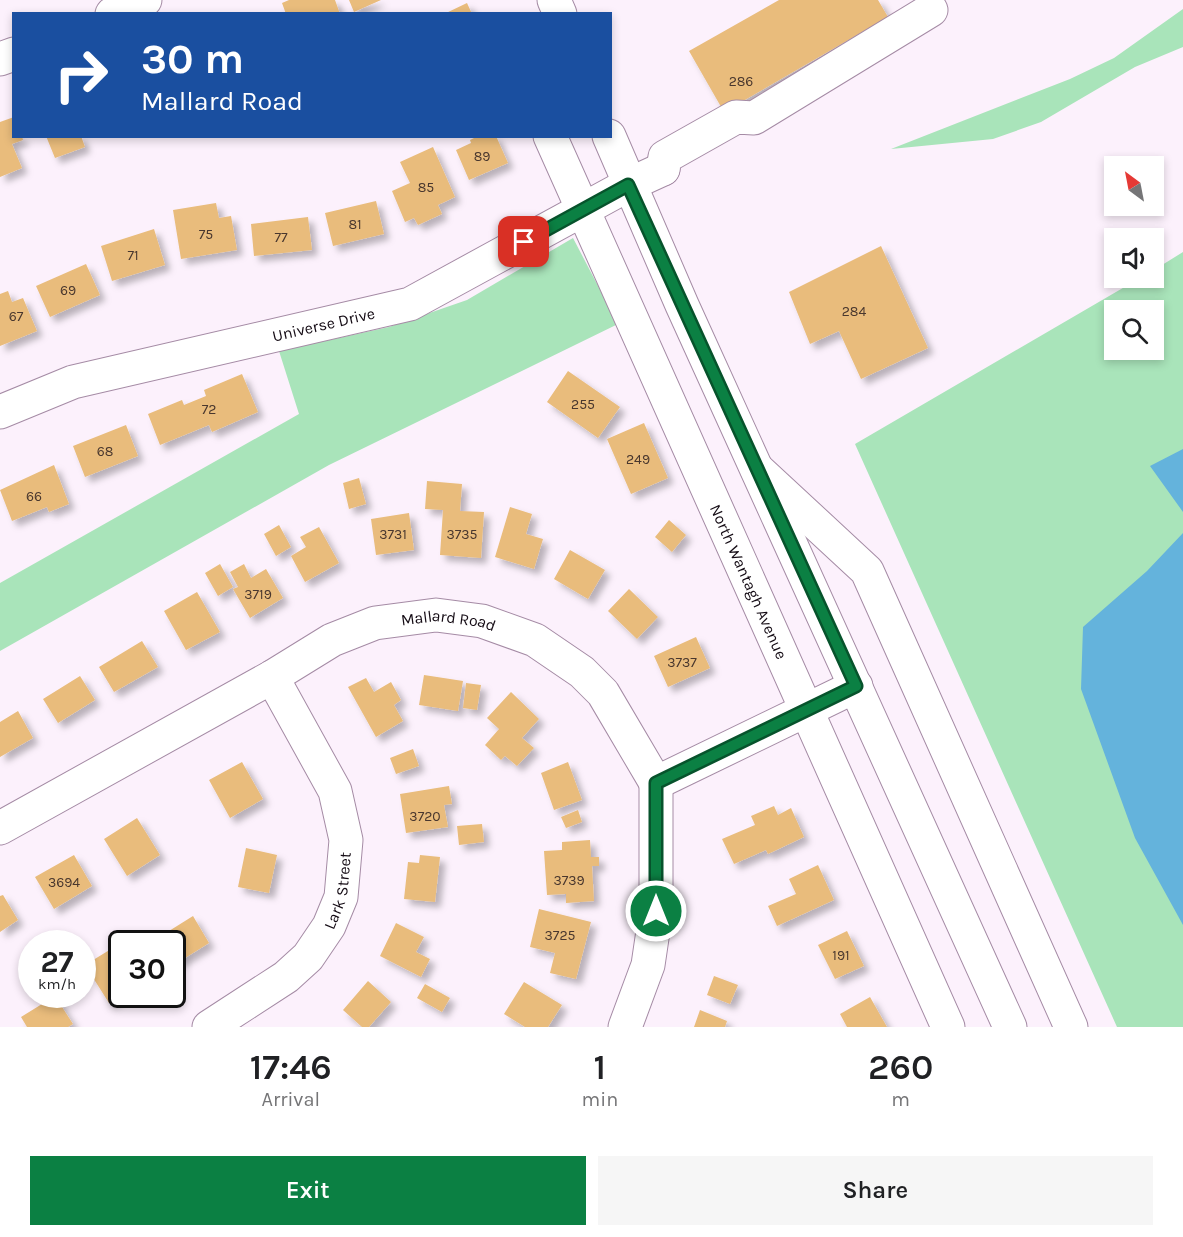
<!DOCTYPE html>
<html lang="en">
<head>
<meta charset="utf-8">
<style>
  body { margin:0; font-family:Karla,sans-serif; background:#f6f6f6; color:#202124; height:100vh; display:flex; flex-direction:column; font-size:22px; white-space:nowrap }
  * { box-sizing:border-box; margin:0 }
  p { font-size:20px; color:#757577 }
  .icon { flex:none; width:33px; height:33px; fill:none; stroke:currentColor; stroke-width:2; stroke-linecap:round; stroke-linejoin:round }
  .map { position:relative; height:1027px; overflow:hidden }
  .details { display:flex; flex-direction:column; background:#fff; flex:1 }
  .details>* { flex:none }
  .hud { position:absolute; left:12px; top:12px; width:600px; height:126px; border-radius:0px; box-shadow:0 3px 9px #0003; background:#1a4fa0; color:#fff; overflow:hidden }
  .needle { width:39px; rotate:328deg }
  .tools { position:absolute; left:1104px; top:156px; display:grid; gap:12px }
  .tools a { display:grid; place-items:center; width:60px; height:60px; border-radius:0px; background:#fff; box-shadow:0 3px 9px #0003; font-size:30px }
  .speed { position:absolute; left:18px; top:930px; display:flex; gap:12px; font-size:30px; font-weight:700; text-align:center }
  .speed>* { display:grid; place-content:center; width:78px; height:78px; border-radius:50%; background:#fff; box-shadow:0 3px 9px #0003; line-height:1 }
  .speed small { font-size:15px; font-weight:400 }
  .speed .limit { border:3px solid #111; border-radius:9px; background:#fff; color:#111 }
  .pin { position:absolute; display:grid; place-items:center; width:51px; height:51px; color:#fff; margin:-26px; border-radius:12px; box-shadow:0 3px 9px #0006 }
  .me { position:absolute; width:66px; margin:-33px; rotate:0deg; stroke-linejoin:round; filter:drop-shadow(0 0 4px #0008) }
  .turn { display:flex; align-items:center; gap:21px; height:126px; padding:0 30px; font-size:27px }
  .turn .icon { width:78px; height:78px; stroke-width:2.5 }
  .turn b { display:block; font-size:42px; line-height:51px }
  .eta { display:flex; justify-content:space-evenly; align-items:center; height:102px; text-align:center }
  .eta b { font-size:36px; font-weight:600; line-height:42px }
  .cta { display:flex; gap:12px; margin-top:auto; padding:12px 30px }
  .cta a { flex:1; height:69px; border-radius:0px; background:#0b8043; color:#fff; font-size:24px; font-weight:600; line-height:69px; text-align:center }
  .cta a+a { background:#f6f6f6; color:#202124 }
  .map>svg:first-child { display:block }
  .green { fill:#a9e4ba; fill-rule:evenodd }
  .water { fill:#64b3dc }
  .building { fill:#e9bc7b; filter:url(#shadow) }
  .lines { fill:none; stroke-linecap:round; stroke-linejoin:round }
  .minor-casing { stroke:#a58ba5; stroke-width:35 }
  .major-casing { stroke:#a58ba5; stroke-width:35 }
  .minor { stroke:#fff; stroke-width:33 }
  .major { stroke:#fff; stroke-width:33 }
  .route-casing { stroke:#07532c; stroke-width:15 }
  .route { stroke:#0b8043; stroke-width:10 }
  .labels { text-anchor:middle; stroke-width:5; stroke-linejoin:round; paint-order:stroke }
  .number-label { font-size:14px; fill:#49372e }
  .street-label { font-size:16px; fill:#140b14; stroke:#fff }
</style>
</head>
<body>
<div class="map">
<svg width="1183" height="1027" viewBox="0 0 1183 1027">
  <defs>
    <filter id="shadow"><feDropShadow dx="5.5" dy="5.5" stdDeviation="3" flood-color="#0004"/></filter>
  </defs>
  <rect width="100%" height="100%" fill="#fcf1fc"/>
  <path class="green" d="M 1183,9 L 1183,47 L 1135,67 L 1041,122 L 993,139 L 891,149 L 1070,79 L 1114,58 Z
    M 573,238 L 618,324 L 329,465 L 0,651 L 0,583 L 299,414 L 279,351 L 389,327 L 467,300 Z
    M 1183,252 L 1183,1027 L 1117,1027 L 855,444 L 1140,278 L 1154,278 L 1154,270 ZM 1114,310 L 1154,310 L 1154,350 L 1114,350 Z"/>
  <path class="water" d="M 1183,449 L 1183,512 L 1150,466 Z
    M 1183,533 L 1183,925 L 1135,838 L 1081,689 L 1083,627 L 1147,571 Z"/>
  <path class="building" d="M 289,0 L 335,0 L 340,14 L 286,14 L 282,3 Z
    M 349,0 L 381,0 L 354,12 Z
    M 779,0 L 878,0 L 888,17 L 724,112 L 689,51 Z
    M 467,3 L 472,14 L 444,14 Z
    M 14,117 L 14,136 L 22,136 L 23,140 L 12,144 L 22,168 L 0,177 L 0,122 Z
    M 46,136 L 81,136 L 85,147 L 55,158 Z
    M 478,136 L 496,136 L 508,163 L 469,180 L 456,150 L 471,143 L 470,140 Z
    M 433,147 L 455,197 L 438,205 L 442,214 L 418,225 L 414,218 L 405,222 L 392,191 L 410,183 L 400,162 Z
    M 376,201 L 384,234 L 333,246 L 325,213 Z
    M 216,203 L 219,218 L 231,216 L 237,250 L 181,259 L 173,210 Z
    M 308,217 L 312,250 L 254,256 L 251,224 Z
    M 154,229 L 165,265 L 112,281 L 101,246 Z
    M 881,246 L 928,348 L 861,379 L 839,331 L 810,344 L 789,292 Z
    M 86,264 L 100,295 L 50,317 L 36,286 Z
    M 8,291 L 12,302 L 23,298 L 37,331 L 0,346 L 0,294 Z
    M 568,371 L 620,407 L 598,438 L 547,402 Z
    M 242,374 L 258,412 L 212,432 L 209,425 L 160,445 L 148,414 L 182,400 L 184,405 L 206,396 L 204,390 Z
    M 644,423 L 668,478 L 631,494 L 607,439 Z
    M 126,425 L 138,456 L 85,477 L 73,446 Z
    M 54,465 L 69,504 L 49,512 L 47,507 L 12,521 L 0,490 Z
    M 359,478 L 366,504 L 349,509 L 343,483 Z
    M 427,481 L 462,484 L 460,511 L 484,512 L 481,558 L 440,555 L 443,510 L 425,509 Z
    M 510,507 L 532,514 L 526,534 L 543,539 L 534,569 L 495,557 Z
    M 409,513 L 414,550 L 376,555 L 371,519 Z
    M 669,520 L 686,535 L 672,552 L 655,537 Z
    M 279,525 L 291,547 L 276,556 L 264,534 Z
    M 319,527 L 339,563 L 305,582 L 291,556 L 306,547 L 300,537 Z
    M 570,550 L 605,570 L 588,599 L 554,579 Z
    M 220,564 L 233,587 L 218,596 L 205,573 Z
    M 244,564 L 251,578 L 266,569 L 283,598 L 250,618 L 233,589 L 238,587 L 230,572 Z
    M 629,589 L 658,617 L 637,639 L 608,611 Z
    M 197,592 L 220,632 L 186,650 L 164,611 Z
    M 696,637 L 710,668 L 668,687 L 654,656 Z
    M 142,641 L 158,667 L 114,692 L 99,667 Z
    M 424,675 L 463,681 L 458,711 L 419,705 Z
    M 80,676 L 95,700 L 58,723 L 43,699 Z
    M 366,678 L 374,692 L 391,682 L 401,700 L 394,705 L 403,721 L 376,737 L 348,687 Z
    M 466,683 L 481,685 L 477,710 L 463,708 Z
    M 511,692 L 539,719 L 522,738 L 534,748 L 517,766 L 505,756 L 501,760 L 485,745 L 499,729 L 487,718 Z
    M 18,711 L 33,738 L 0,757 L 0,722 Z
    M 413,749 L 419,766 L 396,774 L 390,758 Z
    M 242,762 L 263,799 L 230,818 L 209,780 Z
    M 568,762 L 582,800 L 554,810 L 541,773 Z
    M 449,786 L 452,804 L 444,805 L 448,827 L 406,833 L 400,794 Z
    M 774,806 L 778,815 L 791,808 L 804,837 L 768,854 L 766,850 L 734,864 L 722,839 L 755,825 L 751,816 Z
    M 578,810 L 582,822 L 566,828 L 561,817 Z
    M 137,818 L 160,855 L 127,876 L 104,839 Z
    M 482,824 L 484,842 L 459,845 L 457,826 Z
    M 590,840 L 591,857 L 599,857 L 599,866 L 592,866 L 594,901 L 566,903 L 566,894 L 547,895 L 544,851 L 562,850 L 562,842 Z
    M 246,848 L 277,855 L 269,893 L 238,887 Z
    M 74,855 L 92,886 L 54,909 L 35,877 Z
    M 420,855 L 440,857 L 435,902 L 404,899 L 408,862 L 419,863 Z
    M 818,865 L 834,900 L 777,926 L 768,906 L 796,894 L 789,879 Z
    M 3,895 L 18,920 L 0,932 L 0,896 Z
    M 539,909 L 591,922 L 576,979 L 550,973 L 555,953 L 530,947 Z
    M 193,916 L 209,943 L 177,963 L 172,955 L 172,944 L 165,944 L 161,936 Z
    M 396,923 L 424,937 L 416,952 L 430,959 L 421,977 L 380,956 Z
    M 847,931 L 864,966 L 835,979 L 818,945 Z
    M 116,946 L 122,955 L 122,996 L 109,1003 L 85,965 Z
    M 714,976 L 738,985 L 730,1004 L 707,995 Z
    M 368,981 L 391,1002 L 369,1027 L 362,1027 L 343,1010 Z
    M 524,982 L 562,1005 L 548,1027 L 525,1027 L 504,1014 Z
    M 425,984 L 450,998 L 442,1012 L 417,998 Z
    M 55,996 L 73,1024 L 68,1027 L 27,1027 L 21,1017 Z
    M 870,997 L 887,1027 L 847,1027 L 840,1014 Z
    M 700,1010 L 727,1021 L 725,1027 L 694,1027 Z"/>
  <g class="lines">
    <defs>
      <g id="minor">
        <path d="M 112,14 L 145,0"/>
        <path d="M 0,59 L 14,54"/>
        <path id="s1" d="M 550,136 L 948,1027"/>
        <path d="M 663,169 L 665,157 L 736,117 L 754,118 L 931,10"/>
        <path id="s2" d="M 0,412 L 73,382 L 410,304 L 628,185 L 663,169"/>
        <path d="M 757,469 L 867,571 L 1071,1027"/>
        <path d="M 656,783 L 856,686"/>
        <path id="s3" d="M 0,828 L 272,677 L 332,640 L 375,623 L 436,615 L 482,621 L 535,640 L 582,672 L 603,693 L 656,783"/>
        <path id="s4" d="M 209,1027 L 286,977 L 308,957 L 329,926 L 341,897 L 346,840 L 335,791 L 272,677"/>
        <path d="M 625,1027 L 648,965 L 656,911 L 656,783"/>
      </g>
      <path id="major" d="M 554,0 L 560,14
        M 609,136 L 682,305 L 1010,1027"/>
    </defs>
    <use href="#minor" class="minor-casing"/>
    <use href="#major" class="major-casing"/>
    <use href="#minor" class="minor"/>
    <use href="#major" class="major"/>
  </g>
  <g class="lines">
    <defs>
      <path id="route" d="M 524,242 L 628,185 L 856,686 L 656,783 L 656,911"/>
    </defs>
    <use href="#route" class="route-casing"/>
    <use href="#route" class="route"/>
  </g>
  <g class="labels">
    <g class="number-label">
      <text x="741" y="86">286</text>
      <text x="482" y="161">89</text>
      <text x="426" y="192">85</text>
      <text x="355" y="229">81</text>
      <text x="206" y="239">75</text>
      <text x="281" y="242">77</text>
      <text x="133" y="260">71</text>
      <text x="68" y="295">69</text>
      <text x="854" y="316">284</text>
      <text x="16" y="321">67</text>
      <text x="583" y="409">255</text>
      <text x="209" y="414">72</text>
      <text x="105" y="456">68</text>
      <text x="638" y="464">249</text>
      <text x="34" y="501">66</text>
      <text x="393" y="539">3731</text>
      <text x="462" y="539">3735</text>
      <text x="258" y="599">3719</text>
      <text x="682" y="667">3737</text>
      <text x="425" y="821">3720</text>
      <text x="569" y="885">3739</text>
      <text x="64" y="887">3694</text>
      <text x="560" y="940">3725</text>
      <text x="841" y="960">191</text>
    </g>
    <g class="street-label">
      <text dy="6" stroke="none"><textPath href="#s2" startOffset="336">Universe Drive</textPath></text>
      <text dy="6" stroke="none"><textPath href="#s1" startOffset="488">North Wantagh Avenue</textPath></text>
      <text dy="6" stroke="none"><textPath href="#s3" startOffset="502">Mallard Road</textPath></text>
      <text dy="6" stroke="none"><textPath href="#s4" startOffset="196">Lark Street</textPath></text>
    </g>
  </g>
</svg>
<div class="tools">
<a><svg class="needle" viewBox="-14 -14 28 28"><path d="M0-13l5 13h-10z" fill="#e53935"/><path d="M0 13l5-13h-10z" fill="#757577"/></svg></a>
<a><svg class="icon" aria-label="sound" viewBox="0 0 24 24"><path d="M4 9h4l5-4v14l-5-4H4zM17 9q2 3 0 6"/></svg></a>
<a><svg class="icon" aria-label="search" viewBox="0 0 24 24"><circle cx="10" cy="10" r="6"/><path d="M15 15l6 6"/></svg></a>
</div>
<div class="speed"><div>27<small>km/h</small></div><div class="limit">30</div></div>
<div class="pin" style="left:524px;top:242px;background:#d93025"><svg class="icon" aria-label="arrive" viewBox="0 0 24 24"><path d="M6 21V4h12l-3 4 3 4H6"/></svg></div>
<svg class="me" style="left:656px;top:911px" viewBox="-20 -20 40 40"><circle r="17" fill="#0b8043" stroke="#fff" stroke-width="3"/><path d="M0-11L8 9 0 5-8 9z" fill="#fff"/></svg>
<div class="hud">
<div class="turn"><svg class="icon" aria-label="right" viewBox="0 0 24 24"><path d="M7 20v-9h11M14 6l5 5-5 5"/></svg><div><b>30 m</b>Mallard Road</div></div>
</div>
</div>
<section class="details">
<div class="eta">
<div><b>17:46</b><p>Arrival</p></div>
<div><b>1</b><p>min</p></div>
<div><b>260</b><p>m</p></div>
</div>
<div class="cta"><a>Exit</a><a>Share</a></div>
</section>
</body>
</html>
